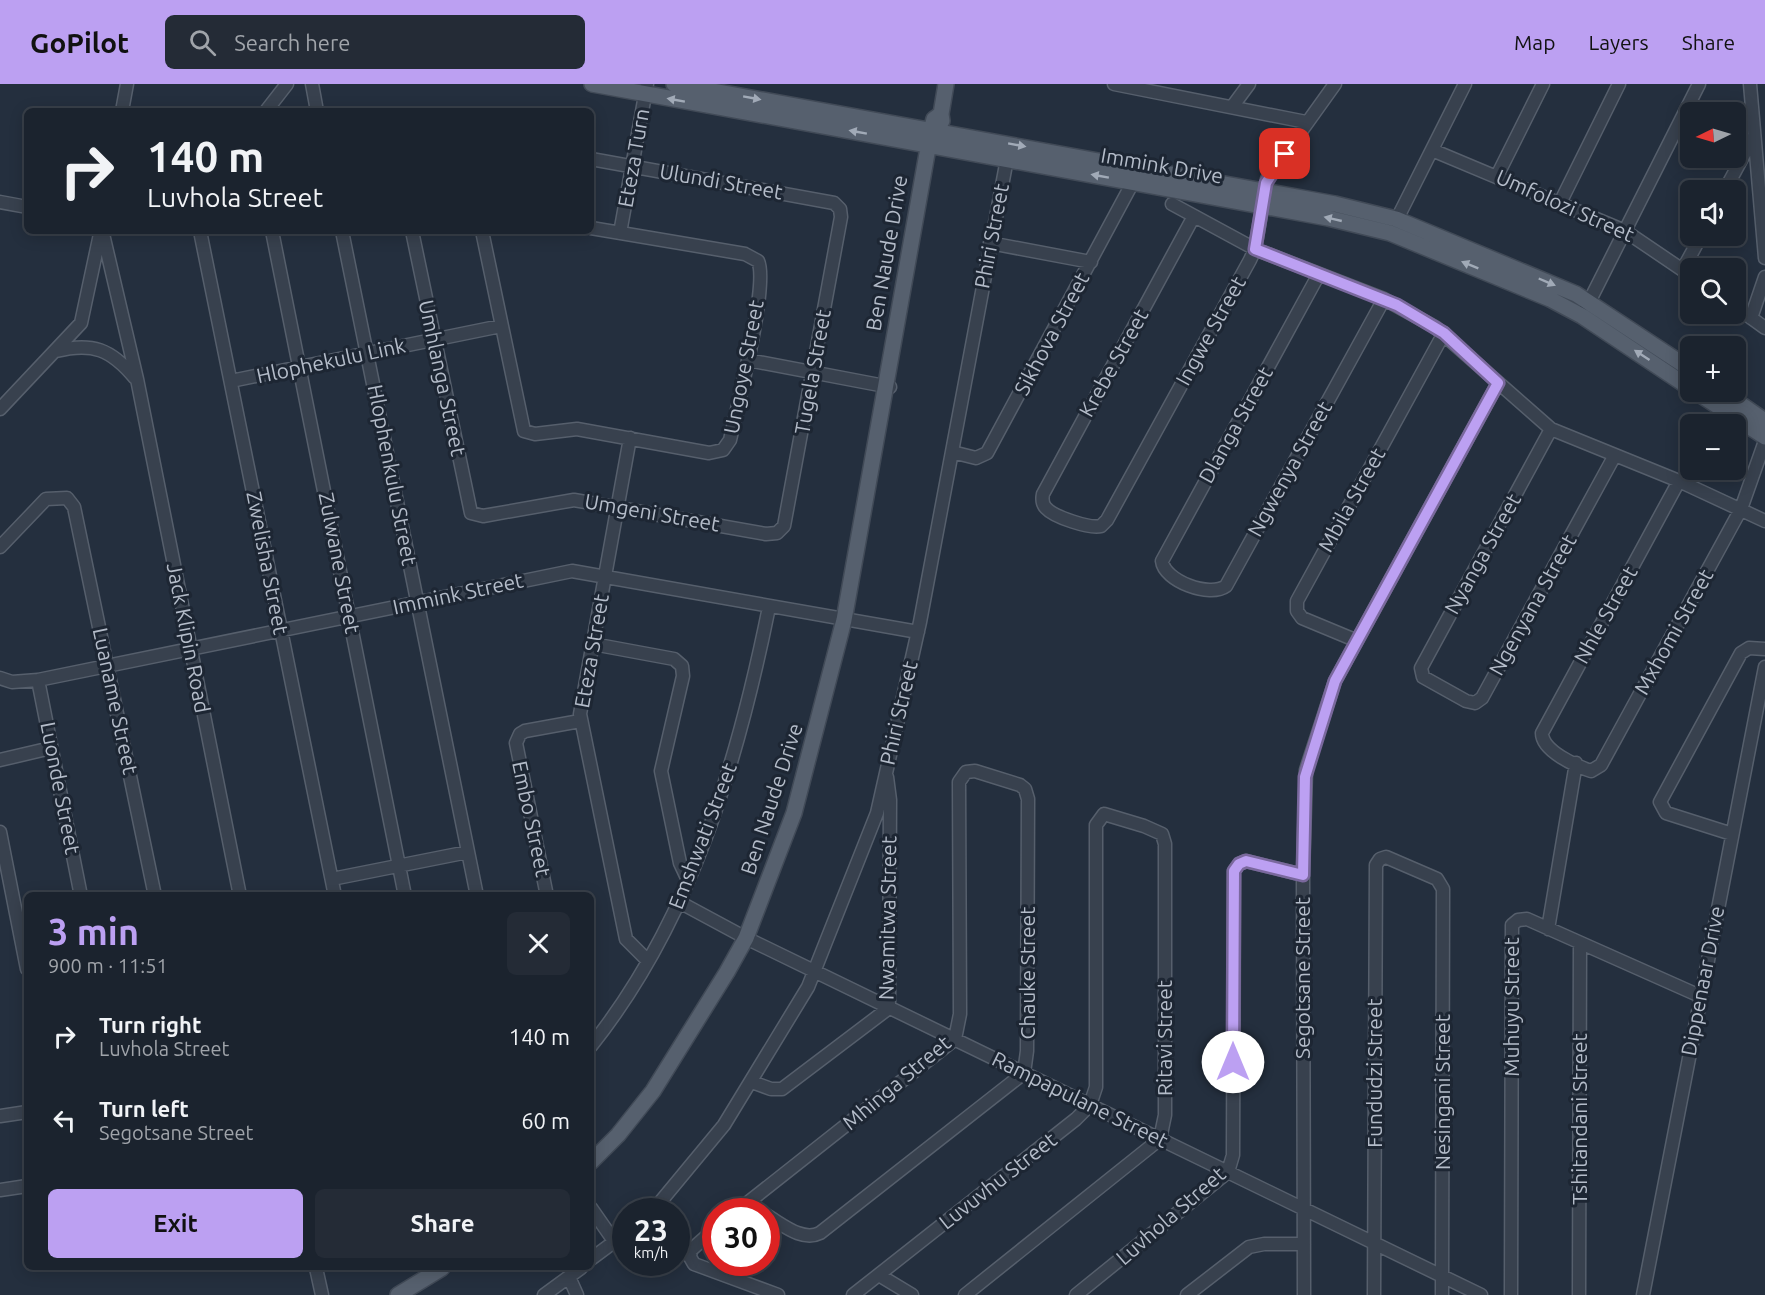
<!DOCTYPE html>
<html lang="en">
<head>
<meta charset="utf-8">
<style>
  body { margin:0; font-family:Ubuntu,sans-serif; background:#242b36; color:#f1f3f6; height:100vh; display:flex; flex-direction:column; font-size:22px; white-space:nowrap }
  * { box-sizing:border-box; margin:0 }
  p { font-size:20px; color:#a0a4aa }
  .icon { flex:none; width:33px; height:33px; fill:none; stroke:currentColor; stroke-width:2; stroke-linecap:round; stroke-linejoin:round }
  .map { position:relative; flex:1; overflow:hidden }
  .details { position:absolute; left:24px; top:808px; width:570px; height:378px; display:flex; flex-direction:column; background:#1b232e; border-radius:9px; box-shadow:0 3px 15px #0003,0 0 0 2px #39404a }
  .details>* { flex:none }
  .top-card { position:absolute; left:24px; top:24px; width:570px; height:126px; border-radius:9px; box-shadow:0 3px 15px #0003,0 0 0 2px #39404a; background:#1b232e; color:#f1f3f6; overflow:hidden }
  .needle { width:39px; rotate:265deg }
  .tools { position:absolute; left:1680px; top:18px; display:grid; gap:12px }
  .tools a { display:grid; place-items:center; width:66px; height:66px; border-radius:9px; background:#1b232e; box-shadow:0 3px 15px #0003,0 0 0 2px #39404a; font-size:30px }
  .speed { position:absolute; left:612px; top:1114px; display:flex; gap:12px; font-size:30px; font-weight:700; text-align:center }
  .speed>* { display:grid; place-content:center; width:78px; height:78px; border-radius:50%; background:#1b232e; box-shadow:0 3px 15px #0003,0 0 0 2px #39404a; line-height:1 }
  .speed small { font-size:15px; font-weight:400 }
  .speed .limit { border:9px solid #d22; background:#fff; color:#111 }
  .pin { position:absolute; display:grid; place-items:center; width:51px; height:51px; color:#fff; margin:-26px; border-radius:12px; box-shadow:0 3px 9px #0006 }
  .me { position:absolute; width:66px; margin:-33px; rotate:0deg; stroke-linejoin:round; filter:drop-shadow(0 0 4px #0008) }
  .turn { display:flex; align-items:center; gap:21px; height:126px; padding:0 24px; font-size:27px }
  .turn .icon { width:78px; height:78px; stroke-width:2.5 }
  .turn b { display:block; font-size:42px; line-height:51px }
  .round { display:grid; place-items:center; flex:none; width:63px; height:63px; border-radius:9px; background:#242b36 }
  .head { display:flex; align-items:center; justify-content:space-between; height:102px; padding:0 24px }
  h1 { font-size:36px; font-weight:700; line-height:45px; color:#bca0f2 }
  .primary-button { display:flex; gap:12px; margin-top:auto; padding:12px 24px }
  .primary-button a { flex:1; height:69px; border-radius:9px; background:#bca0f2; color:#111; font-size:24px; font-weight:700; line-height:69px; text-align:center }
  .primary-button a+a { background:#242b36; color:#f1f3f6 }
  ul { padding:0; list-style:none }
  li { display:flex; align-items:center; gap:18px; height:84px; padding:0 24px }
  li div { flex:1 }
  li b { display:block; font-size:22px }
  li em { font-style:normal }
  header { display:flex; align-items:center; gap:36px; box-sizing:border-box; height:84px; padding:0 30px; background:#bca0f2; color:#111 }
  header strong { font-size:28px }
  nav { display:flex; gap:33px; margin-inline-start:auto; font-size:21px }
  .search { width:420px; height:54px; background:#242b36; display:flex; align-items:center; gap:15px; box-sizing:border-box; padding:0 21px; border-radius:9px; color:#a0a4aa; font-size:22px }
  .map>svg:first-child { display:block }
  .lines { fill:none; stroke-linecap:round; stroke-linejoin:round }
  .minor-casing { stroke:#565f6c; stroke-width:15 }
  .major-casing { stroke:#414a57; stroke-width:18 }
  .minor { stroke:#38414e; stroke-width:12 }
  .major { stroke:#56606e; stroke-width:15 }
  .oneway { fill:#a1aab7 }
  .route-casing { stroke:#7a689d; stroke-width:15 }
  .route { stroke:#bca0f2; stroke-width:10 }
  .labels { text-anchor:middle; stroke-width:6; stroke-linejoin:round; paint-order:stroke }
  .street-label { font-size:21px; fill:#b4bcc9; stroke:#1d2633 }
</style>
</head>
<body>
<header>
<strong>GoPilot</strong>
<div class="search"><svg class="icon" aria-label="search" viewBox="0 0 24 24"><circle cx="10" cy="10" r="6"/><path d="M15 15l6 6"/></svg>Search here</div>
<nav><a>Map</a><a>Layers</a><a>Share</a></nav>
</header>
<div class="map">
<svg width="1765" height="1211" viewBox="0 0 1765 1211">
  <rect width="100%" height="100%" fill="#242f3e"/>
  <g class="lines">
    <defs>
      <path id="minor" d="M 312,0 L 317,27
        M 1114,0 L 1306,38
        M 1750,0 L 1765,174
        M 1232,23 L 1249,0
        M 122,27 L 127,0
        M 266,27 L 287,0
        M 1432,66 L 1625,147 L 1690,191
        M 1497,92 L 1543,0
        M 1725,106 L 1754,52
        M 0,118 L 27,123
        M 1560,119 L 1619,0
        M 1172,120 L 1255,165 L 1384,215 L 1435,243 L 1551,345 L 1679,397 L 1765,437
        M 1194,132 L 1043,410 C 1042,415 1042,420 1046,424 C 1054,433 1090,445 1101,442 L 1107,436 L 1250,176 L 1255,165 L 1267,95 L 1335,0
        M 1393,143 L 1465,0
        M 200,147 L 335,812
        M 272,147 L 405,812
        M 342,147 L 477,812
        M 412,147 L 471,429 L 483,432 L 574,416 L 766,450 L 777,449 L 784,442 L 841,133 L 840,125 L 834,119 L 591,75
        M 482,147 L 524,347 L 535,350 L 577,345 L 709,369 L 723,366 L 730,356 C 737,324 769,200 758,177 L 745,170 L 591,144
        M 620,149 L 647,0
        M 103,150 L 137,295 L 240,812
        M 990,159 L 1091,178
        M 1683,185 L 1701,152
        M 1319,190 L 1162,477 C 1164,497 1210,514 1226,502 L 1384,215
        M 1736,223 L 1765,244
        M 1586,224 L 1699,0
        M 1751,234 L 1765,193
        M 56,267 C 92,258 111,265 135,294
        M 748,276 L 890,303
        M 231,297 L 501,242
        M 0,325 L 81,239 L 100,150
        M 1551,345 L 1421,584 L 1423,593 L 1466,617 L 1475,619 L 1482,614 L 1615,371
        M 630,354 L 580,630 L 626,855 L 647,876
        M 952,368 L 976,374 L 987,369 L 1133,98
        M 1679,397 L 1542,649 C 1542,667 1576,682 1591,687 L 1601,681 L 1741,425 L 1765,357
        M 0,463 L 46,415 L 67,414 L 74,423 L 155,812
        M 1355,556 L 1302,534 L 1297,527 L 1297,517 L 1444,249
        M 593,560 L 674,575 L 682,582 L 683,592 L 661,687 L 680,779 L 688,796
        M 0,594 L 12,598 L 38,596 L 572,487 L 918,548
        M 38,596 L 81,812
        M 0,676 L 51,664
        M 0,748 L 27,885
        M 1732,750 L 1666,729 L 1660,718 L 1741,569 L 1749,564 L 1765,565
        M 332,795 L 468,768
        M 547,812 L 516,659 L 520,650 L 525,647 L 580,637
        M 681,819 L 746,854 L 1481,1211
        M 1548,845 L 1576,679
        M 591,962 C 691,837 738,677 769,523
        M 752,998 L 771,1005 L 782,1005 L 889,924 L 890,716 L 887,693
        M 0,1032 L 27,1028
        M 0,1106 L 27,1102
        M 591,1124 L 614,1157
        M 652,1128 L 724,1041 L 808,903 L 877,729 L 920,538 L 1007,75
        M 736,1128 L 955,955 L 960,930 L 959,698 L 966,688 L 975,687 L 1020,701 L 1025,705 L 1028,715 L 1027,967 L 1024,989 L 820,1149 C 802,1158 782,1140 766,1131
        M 716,1144 L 691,1166 L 690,1173 L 694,1180 L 778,1211
        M 591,1175 L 626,1149
        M 316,1184 L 322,1211
        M 879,1191 L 912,1211
        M 569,1193 L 577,1211
        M 544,1211 L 581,1184
        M 853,1211 L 1076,1035 L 1090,1021 L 1096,1003 L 1096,741 L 1104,730 L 1144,742 L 1162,750 L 1165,760 L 1165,1031 L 1160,1055 L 965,1211
        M 1076,1211 L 1228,1088 L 1233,1071 L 1234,787 L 1239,780 L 1246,777 L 1303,791
        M 1187,1211 L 1249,1163 L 1264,1160 L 1304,1160
        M 1304,1211 L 1303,791 L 1306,686 L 1335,597 L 1498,299
        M 1374,1211 L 1376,781 L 1380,775 L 1386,773 L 1437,795 L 1443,805 L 1442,1211
        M 1511,1211 L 1512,841 L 1518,836 L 1527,835 L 1700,912
        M 1579,1211 L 1580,859
        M 1643,1211 L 1765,583"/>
      <path id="major" d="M 592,0 L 1328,134 L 1390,149 L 1550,215 L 1582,232 L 1690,304
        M 674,0 L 1335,120 L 1396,135 L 1576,210 L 1690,285
        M 942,37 L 941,30 L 946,0
        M 1696,308 L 1765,353
        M 1723,308 L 1765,337
        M 591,1078 L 618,1051 L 653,1007 L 727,888 L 746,854 L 794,729 L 844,536 L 931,47 L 934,35 L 941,30
        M 398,1211 L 442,1184"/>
    </defs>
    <use href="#minor" class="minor-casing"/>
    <use href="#major" class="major-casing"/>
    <use href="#minor" class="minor"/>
    <use href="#major" class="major"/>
  </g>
  <defs><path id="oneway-solid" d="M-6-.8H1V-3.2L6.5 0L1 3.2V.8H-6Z" transform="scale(1.5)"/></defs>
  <g class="oneway">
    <use href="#oneway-solid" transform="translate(752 14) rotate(10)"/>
    <use href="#oneway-solid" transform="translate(676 16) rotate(-170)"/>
    <use href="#oneway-solid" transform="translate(858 48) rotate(-170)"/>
    <use href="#oneway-solid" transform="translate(1017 61) rotate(10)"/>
    <use href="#oneway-solid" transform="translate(1100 92) rotate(-170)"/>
    <use href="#oneway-solid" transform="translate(1333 135) rotate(-167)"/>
    <use href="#oneway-solid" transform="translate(1470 181) rotate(-158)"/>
    <use href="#oneway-solid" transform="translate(1547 198) rotate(23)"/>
    <use href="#oneway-solid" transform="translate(1642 271) rotate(-147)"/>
  </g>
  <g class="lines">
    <defs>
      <path id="route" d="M 1233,978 L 1234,787 L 1239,780 L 1246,777 L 1303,791 L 1305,693 L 1335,597 L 1498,299 L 1444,249 L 1397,221 L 1255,165 L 1266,99 L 1285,70"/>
    </defs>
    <use href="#route" class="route-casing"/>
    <use href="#route" class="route"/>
  </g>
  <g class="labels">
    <g class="street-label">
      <text transform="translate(634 74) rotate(-80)" y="7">Eteza Turn</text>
      <text transform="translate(1162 82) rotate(10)" y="7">Immink Drive</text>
      <text transform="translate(721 98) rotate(10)" y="7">Ulundi Street</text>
      <text transform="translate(1565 122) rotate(24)" y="7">Umfolozi Street</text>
      <text transform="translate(992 152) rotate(-79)" y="7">Phiri Street</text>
      <text transform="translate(887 169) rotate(-80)" y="7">Ben Naude Drive</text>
      <text transform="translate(1211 247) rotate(-61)" y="7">Ingwe Street</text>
      <text transform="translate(1052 250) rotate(-62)" y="7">Sikhova Street</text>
      <text transform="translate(331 277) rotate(-12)" y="7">Hlophekulu Link</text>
      <text transform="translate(1114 279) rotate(-61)" y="7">Krebe Street</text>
      <text transform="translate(744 283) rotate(-79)" y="7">Ungoye Street</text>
      <text transform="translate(813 288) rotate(-80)" y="7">Tugela Street</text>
      <text transform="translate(442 294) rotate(78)" y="7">Umhlanga Street</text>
      <text transform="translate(1236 341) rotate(-61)" y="7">Dlanga Street</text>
      <text transform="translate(1290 385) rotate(-61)" y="7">Ngwenya Street</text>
      <text transform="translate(392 391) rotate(79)" y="7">Hlophenkulu Street</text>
      <text transform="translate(1352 416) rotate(-61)" y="7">Mbila Street</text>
      <text transform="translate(652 429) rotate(10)" y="7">Umgeni Street</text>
      <text transform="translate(1483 470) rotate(-61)" y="7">Nyanga Street</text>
      <text transform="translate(267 479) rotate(79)" y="7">Zwelisha Street</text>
      <text transform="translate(339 479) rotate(79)" y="7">Zulwane Street</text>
      <text transform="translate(458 510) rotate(-12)" y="7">Immink Street</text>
      <text transform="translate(1533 521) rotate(-61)" y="7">Ngenyana Street</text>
      <text transform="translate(1606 531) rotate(-61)" y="7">Nhle Street</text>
      <text transform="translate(1674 548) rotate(-61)" y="7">Mxhomi Street</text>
      <text transform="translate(188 554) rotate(79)" y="7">Jack Klipin Road</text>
      <text transform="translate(592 567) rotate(-80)" y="7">Eteza Street</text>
      <text transform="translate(115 617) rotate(78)" y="7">Luaname Street</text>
      <text transform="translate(899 629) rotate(-77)" y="7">Phiri Street</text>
      <text transform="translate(60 704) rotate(79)" y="7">Luonde Street</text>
      <text transform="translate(772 715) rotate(-72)" y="7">Ben Naude Drive</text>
      <text transform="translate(531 735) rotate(78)" y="7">Embo Street</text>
      <text transform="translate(703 752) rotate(-69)" y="7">Emshwati Street</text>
      <text transform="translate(888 834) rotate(-89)" y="7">Nwamitwa Street</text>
      <text transform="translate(1028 889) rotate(-90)" y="7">Chauke Street</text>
      <text transform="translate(1303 894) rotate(-90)" y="7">Segotsane Street</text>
      <text transform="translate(1703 897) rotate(-79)" y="7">Dippenaar Drive</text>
      <text transform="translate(1512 923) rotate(-90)" y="7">Muhuyu Street</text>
      <text transform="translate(1165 954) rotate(-90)" y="7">Ritavi Street</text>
      <text transform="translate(1375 989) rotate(-90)" y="7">Fundudzi Street</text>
      <text transform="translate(897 999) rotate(-40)" y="7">Mhinga Street</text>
      <text transform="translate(1443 1008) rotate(-90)" y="7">Nesingani Street</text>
      <text transform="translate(1080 1016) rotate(26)" y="7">Rampapulane Street</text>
      <text transform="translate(1580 1035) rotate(-90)" y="7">Tshitandani Street</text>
      <text transform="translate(998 1097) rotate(-38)" y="7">Luvuvhu Street</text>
      <text transform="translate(1171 1132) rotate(-41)" y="7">Luvhola Street</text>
    </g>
  </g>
</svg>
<div class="tools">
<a><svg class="needle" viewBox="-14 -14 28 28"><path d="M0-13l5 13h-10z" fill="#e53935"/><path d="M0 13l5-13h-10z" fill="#a0a4aa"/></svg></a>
<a><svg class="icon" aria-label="sound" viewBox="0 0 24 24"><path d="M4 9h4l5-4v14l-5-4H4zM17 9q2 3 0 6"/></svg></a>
<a><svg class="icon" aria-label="search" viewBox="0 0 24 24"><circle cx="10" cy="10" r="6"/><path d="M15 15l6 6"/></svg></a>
<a>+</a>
<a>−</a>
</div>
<div class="speed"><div>23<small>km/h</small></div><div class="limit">30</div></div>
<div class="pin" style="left:1285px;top:70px;background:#d93025"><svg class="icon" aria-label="arrive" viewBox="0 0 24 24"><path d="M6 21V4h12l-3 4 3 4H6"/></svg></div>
<svg class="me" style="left:1233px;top:978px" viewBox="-20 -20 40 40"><circle r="19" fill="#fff"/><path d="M0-13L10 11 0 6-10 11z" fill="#bca0f2"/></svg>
<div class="top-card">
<div class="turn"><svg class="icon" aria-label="right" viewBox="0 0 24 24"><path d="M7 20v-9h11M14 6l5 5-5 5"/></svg><div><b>140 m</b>Luvhola Street</div></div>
</div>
<section class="details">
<div class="head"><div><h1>3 min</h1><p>900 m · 11:51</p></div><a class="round"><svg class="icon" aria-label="close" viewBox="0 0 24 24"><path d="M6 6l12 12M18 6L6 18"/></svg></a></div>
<ul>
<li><svg class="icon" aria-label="right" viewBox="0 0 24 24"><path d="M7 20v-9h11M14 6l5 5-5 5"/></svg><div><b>Turn right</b><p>Luvhola Street</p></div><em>140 m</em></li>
<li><svg class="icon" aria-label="left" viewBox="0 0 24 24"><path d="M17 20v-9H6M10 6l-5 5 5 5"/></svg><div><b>Turn left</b><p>Segotsane Street</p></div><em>60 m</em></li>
</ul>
<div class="primary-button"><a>Exit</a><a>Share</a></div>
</section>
</div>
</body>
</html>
